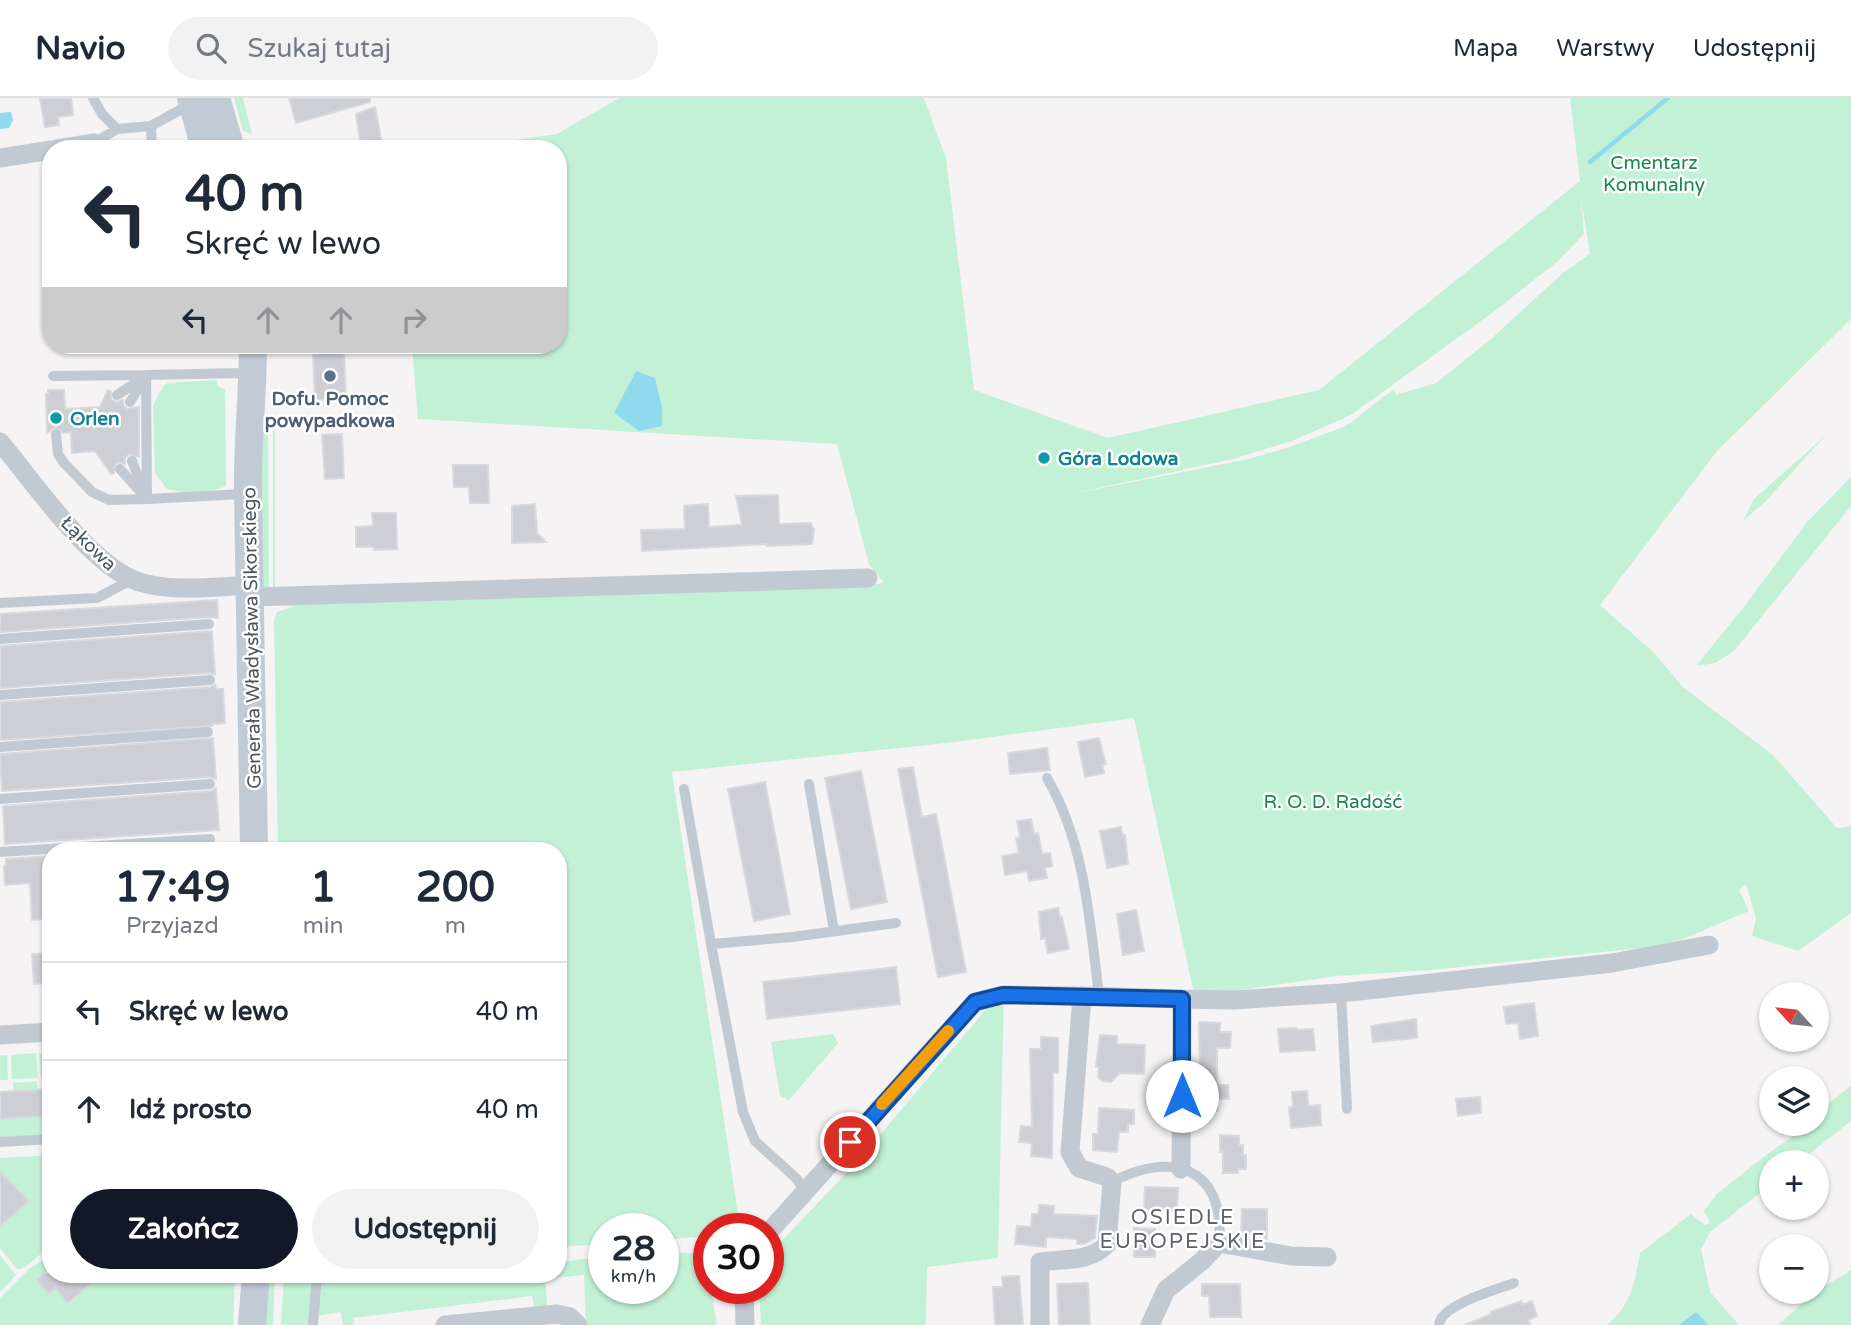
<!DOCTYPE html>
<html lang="pl">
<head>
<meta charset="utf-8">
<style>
  body { margin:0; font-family:"Varela Round",sans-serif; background:#f2f2f3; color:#1f2937; height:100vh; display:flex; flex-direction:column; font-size:26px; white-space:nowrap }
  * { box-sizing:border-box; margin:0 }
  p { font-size:23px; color:#747a83 }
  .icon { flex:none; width:38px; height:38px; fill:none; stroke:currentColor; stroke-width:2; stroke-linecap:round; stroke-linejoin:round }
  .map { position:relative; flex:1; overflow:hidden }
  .sheet { position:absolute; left:42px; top:744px; width:525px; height:441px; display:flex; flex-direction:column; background:#fff; border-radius:28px; box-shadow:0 2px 5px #0004 }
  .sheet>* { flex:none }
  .banner { position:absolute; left:42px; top:42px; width:525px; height:214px; border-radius:28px; box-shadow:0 2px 5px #0004; background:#fff; color:#1f2937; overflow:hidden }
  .needle { width:46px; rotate:297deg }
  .buttons { position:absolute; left:1759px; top:884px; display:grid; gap:14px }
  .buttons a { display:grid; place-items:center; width:70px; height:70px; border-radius:50%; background:#fff; box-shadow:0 2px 5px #0004; font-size:35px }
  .speed { position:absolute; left:588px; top:1115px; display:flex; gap:14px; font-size:35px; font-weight:700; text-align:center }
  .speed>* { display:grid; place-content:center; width:91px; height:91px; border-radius:50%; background:#fff; box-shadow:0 2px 5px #0004; line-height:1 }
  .speed small { font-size:18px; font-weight:400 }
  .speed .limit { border:10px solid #d22; background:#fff; color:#111 }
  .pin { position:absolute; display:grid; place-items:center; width:60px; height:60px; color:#fff; margin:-30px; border:4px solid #fff; border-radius:50%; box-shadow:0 2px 7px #0007 }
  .me { position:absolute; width:77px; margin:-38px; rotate:0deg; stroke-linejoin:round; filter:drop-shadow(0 0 5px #0008) }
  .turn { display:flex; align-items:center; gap:24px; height:147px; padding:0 28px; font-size:32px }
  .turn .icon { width:91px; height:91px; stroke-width:2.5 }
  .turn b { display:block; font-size:49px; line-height:60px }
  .lanes { display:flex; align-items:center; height:66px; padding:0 28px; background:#0003; justify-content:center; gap:35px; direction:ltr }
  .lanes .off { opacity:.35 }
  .eta { display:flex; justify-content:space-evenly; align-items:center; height:119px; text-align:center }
  .eta b { font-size:42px; font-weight:800; line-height:49px }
  .primary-button { display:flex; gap:14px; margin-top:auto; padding:14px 28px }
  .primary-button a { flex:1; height:80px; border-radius:42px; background:#111827; color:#fff; font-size:28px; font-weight:800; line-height:80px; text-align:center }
  .primary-button a+a { background:#f2f2f3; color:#1f2937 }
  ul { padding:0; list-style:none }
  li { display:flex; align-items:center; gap:21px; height:98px; padding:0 28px; border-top:2px solid #e0e1e3 }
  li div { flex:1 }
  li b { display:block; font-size:26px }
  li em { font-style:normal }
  header { display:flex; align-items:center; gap:42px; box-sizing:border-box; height:98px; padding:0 35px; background:#fff; border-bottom:2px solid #e0e1e3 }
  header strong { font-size:33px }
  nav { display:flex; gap:38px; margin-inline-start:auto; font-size:24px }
  .search { width:490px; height:63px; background:#f2f2f3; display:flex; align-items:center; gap:18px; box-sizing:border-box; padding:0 24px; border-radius:38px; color:#747a83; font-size:26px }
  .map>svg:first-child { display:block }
  .green { fill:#c3f1d5; fill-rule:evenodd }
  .water { fill:#90daee }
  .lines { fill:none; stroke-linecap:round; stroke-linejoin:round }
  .stream { stroke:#90daee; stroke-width:4.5 }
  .building { fill:#cdcfd5; stroke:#d7d9de; stroke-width:2 }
  .lane { stroke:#c1cad2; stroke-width:10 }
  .street { stroke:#c1cad2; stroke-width:19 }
  .secondary { stroke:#c1cbd6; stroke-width:28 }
  .route-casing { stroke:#114b97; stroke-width:18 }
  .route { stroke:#1a73e8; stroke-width:12 }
  .slow { stroke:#f59e0b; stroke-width:12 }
  .service-dot { fill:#5c6f8a; stroke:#fff; stroke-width:2.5 }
  .culture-dot { fill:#0f9aa8; stroke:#fff; stroke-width:2.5 }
  .labels { text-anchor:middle; stroke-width:5; stroke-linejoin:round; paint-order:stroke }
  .park-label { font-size:19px; fill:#17864f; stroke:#fff }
  .service-label { font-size:19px; font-weight:bold; fill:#4e5e75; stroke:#fff }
  .culture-label { font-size:19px; font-weight:bold; fill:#0d838f; stroke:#fff; text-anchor:start }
  .street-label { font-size:19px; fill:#4a5661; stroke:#fff }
  .neighbourhood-label { font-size:21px; letter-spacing:2px; fill:#5f6368; stroke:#fff }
</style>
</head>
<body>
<header>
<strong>Navio</strong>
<div class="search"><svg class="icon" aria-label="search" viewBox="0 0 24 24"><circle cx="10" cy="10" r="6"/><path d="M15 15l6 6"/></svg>Szukaj tutaj</div>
<nav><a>Mapa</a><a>Warstwy</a><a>Udostępnij</a></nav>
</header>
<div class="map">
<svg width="1851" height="1227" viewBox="0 0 1851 1227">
  <rect width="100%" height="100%" fill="#f5f3f3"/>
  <path class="green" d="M 234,0 L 243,0 L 252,36 L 243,33 Z
    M 619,0 L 924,0 L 946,60 L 974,292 L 1108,340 L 1319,292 L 1580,83 L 1570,0 L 1851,0 L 1851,221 L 1717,353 L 1600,507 L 1653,554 L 1684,590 L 1773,657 L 1837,730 L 1851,728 L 1851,815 L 1798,853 L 1752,838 L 1756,820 L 1746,786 L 1739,792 L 1749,813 L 1669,847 L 1432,872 L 1336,878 L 1206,897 L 1193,891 L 1134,620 L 955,644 L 672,674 L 740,1130 L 709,1130 L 709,1138 L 663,1142 L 663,1130 L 604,1130 L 604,1146 L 558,1149 L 558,752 L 278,752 L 274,522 L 277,514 L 292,509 L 291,503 L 865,488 L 884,485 L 869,466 L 837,346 L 418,321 L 412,247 L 558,247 L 558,51 L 453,51 L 557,36 ZM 1581,100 L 1590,156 L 1565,173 L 1491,241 L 1436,285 L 1396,297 L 1394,291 L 1346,328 L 1284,351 L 1244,362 L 1066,397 L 1233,361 L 1292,343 L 1351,317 L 1496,212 L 1558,163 L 1584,136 Z
    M 217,282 L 218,288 L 225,292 L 226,388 C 210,395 183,396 167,391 L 155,375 L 153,308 L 163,288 L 167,285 Z
    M 268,332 L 269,492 L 262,489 L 260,333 Z
    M 273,332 L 275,332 L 275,493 L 273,493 Z
    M 1825,338 L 1765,404 L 1743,423 L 1754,401 Z
    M 1851,379 L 1851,408 L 1734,553 L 1715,565 L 1696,568 L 1743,510 L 1808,423 Z
    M 1004,890 L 998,1160 L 927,1169 L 926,1227 L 761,1227 L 759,1190 L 768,1190 L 768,1157 L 858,1063 Z
    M 833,936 L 838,945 L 789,1002 L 780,998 L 771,944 Z
    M 51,953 L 49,980 L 41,980 L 39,956 Z
    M 36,955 L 38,980 L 12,981 L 11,957 Z
    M 0,957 L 7,957 L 8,982 L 0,982 Z
    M 37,983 L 38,992 L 13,993 L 13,985 Z
    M 1851,988 L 1851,1023 L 1799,1064 L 1771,1064 L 1771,1086 L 1710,1134 L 1701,1151 L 1710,1194 L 1739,1227 L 1607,1227 C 1631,1208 1635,1184 1640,1155 L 1691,1116 L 1705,1127 L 1710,1125 L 1704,1113 L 1717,1096 L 1766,1057 L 1810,1026 L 1816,1026 L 1817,1014 Z
    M 51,1018 L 51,1036 L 0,1040 L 0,1021 Z
    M 51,1057 L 51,1082 L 45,1087 C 50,1113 59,1141 36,1160 C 30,1165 25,1171 17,1171 L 0,1150 L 0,1124 L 2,1126 L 29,1103 L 15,1087 L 12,1088 L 0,1076 L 0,1060 Z
    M 663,1155 L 705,1155 L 709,1190 L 711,1190 L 717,1227 L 586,1227 L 584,1177 L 545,1181 L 548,1216 L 536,1218 L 532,1198 L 353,1220 L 354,1227 L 343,1227 L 341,1214 L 309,1219 L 309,1227 L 281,1227 L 284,1176 L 338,1176 L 338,1180 L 397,1176 L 558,1176 L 558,1164 L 604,1159 L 604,1190 L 663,1190 Z
    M 0,1157 L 16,1177 L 0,1194 Z
    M 46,1160 L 51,1169 L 37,1182 L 49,1195 L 55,1190 L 69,1206 L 76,1200 L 73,1196 L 86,1185 L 89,1188 L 95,1182 L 91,1176 L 235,1176 L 233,1227 L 0,1227 L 0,1200 L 29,1171 Z
    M 1851,1172 L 1851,1227 L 1778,1227 L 1815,1194 Z
    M 270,1176 L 275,1176 L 273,1227 L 266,1227 Z"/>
  <path class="water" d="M 11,14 L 13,22 L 9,30 L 0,31 L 0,15 Z
    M 636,273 L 655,280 L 662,309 L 662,328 L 639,333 L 614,315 Z
    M 1696,1214 L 1709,1227 L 1679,1227 Z"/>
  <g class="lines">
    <path class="stream" d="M 1590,64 L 1668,0"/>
  </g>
  <path class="building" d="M 40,0 L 71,0 L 73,17 L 58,19 L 59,27 L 45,29 Z
    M 289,0 L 370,0 L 370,4 L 296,25 Z
    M 375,9 L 383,51 L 367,51 L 367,42 L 360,42 L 356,16 Z
    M 313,254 L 344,254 L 346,301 L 315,302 Z
    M 48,292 L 64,292 L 65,311 L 100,309 L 108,292 L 111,294 L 111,302 L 117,304 L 123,302 L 123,307 L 127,311 L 139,309 L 139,359 L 129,356 L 125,361 L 125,366 L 119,364 L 115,366 L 114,375 L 111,376 L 95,353 L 72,355 L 71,334 L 63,335 L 56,329 L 47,335 L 46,296 L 48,296 Z
    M 342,336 L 344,380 L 325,381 L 322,337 Z
    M 453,367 L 488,367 L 489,405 L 470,405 L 469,389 L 454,389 Z
    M 778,397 L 779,426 L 811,425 L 814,432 L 812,446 L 767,448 L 767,446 L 642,453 L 641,432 L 685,431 L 684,408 L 708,406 L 709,429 L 742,427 L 736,398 Z
    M 535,406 L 537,435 L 546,444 L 512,445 L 512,408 Z
    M 372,415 L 396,415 L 397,451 L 374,452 L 373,449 L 356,449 L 356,429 L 373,428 Z
    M 217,502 L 218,520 L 208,519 L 0,534 L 0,516 Z
    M 212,533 L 215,576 L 209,575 L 0,590 L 0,548 Z
    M 215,587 L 216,591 L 223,591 L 225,625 L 212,626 L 212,628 L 0,642 L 0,604 L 211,589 Z
    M 213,640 L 216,681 L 209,679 L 2,693 L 0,656 Z
    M 1099,640 L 1106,666 L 1102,667 L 1104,675 L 1085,679 L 1078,644 Z
    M 1047,650 L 1050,672 L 1010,676 L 1008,655 Z
    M 913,669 L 922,719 L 936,716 L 966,874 L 938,879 L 898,671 Z
    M 861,673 L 887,804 L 851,811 L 825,680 Z
    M 765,684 L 790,816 L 754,823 L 728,691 Z
    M 216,690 L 219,732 L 5,746 L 3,708 L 211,693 Z
    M 1031,721 L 1034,736 L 1038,735 L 1042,756 L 1050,755 L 1052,768 L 1045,770 L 1047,780 L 1029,783 L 1027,773 L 1005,777 L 1002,758 L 1019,755 L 1016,740 L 1020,739 L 1017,723 Z
    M 1121,729 L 1123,738 L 1125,737 L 1128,766 L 1107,770 L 1100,733 Z
    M 51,758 L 51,821 L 32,822 L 30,785 L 5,787 L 4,768 L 6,767 L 6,761 Z
    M 1058,810 L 1060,820 L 1062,819 L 1069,851 L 1048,855 L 1045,840 L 1041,841 L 1039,814 Z
    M 1136,812 L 1144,853 L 1123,857 L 1117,816 Z
    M 51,855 L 51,885 L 34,886 L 32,856 Z
    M 896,869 L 900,906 L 767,921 L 763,884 Z
    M 1534,905 L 1538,938 L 1520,941 L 1518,925 L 1506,926 L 1504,909 Z
    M 1416,921 L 1417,940 L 1373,944 L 1371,928 Z
    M 1199,924 L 1220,925 L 1220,934 L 1231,934 L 1230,950 L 1217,950 L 1217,987 L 1228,987 L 1229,1001 L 1217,1001 L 1217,1013 L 1201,1013 Z
    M 1296,930 L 1296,932 L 1313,931 L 1315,952 L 1280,954 L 1278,931 Z
    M 1100,937 L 1117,938 L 1117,946 L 1145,947 L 1144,976 L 1120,975 L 1111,984 L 1102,983 L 1098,979 L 1099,969 L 1096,969 Z
    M 1041,939 L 1058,940 L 1058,975 L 1053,975 L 1052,1060 L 1031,1058 L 1032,1045 L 1019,1044 L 1021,1028 L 1032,1029 L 1030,951 L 1041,951 Z
    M 51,991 L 51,1018 L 0,1021 L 0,994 Z
    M 1307,993 L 1308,1008 L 1320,1007 L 1321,1027 L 1291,1030 L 1289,1009 L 1293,1009 L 1292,994 Z
    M 1480,999 L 1481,1015 L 1458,1018 L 1456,1001 Z
    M 1099,1010 L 1134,1012 L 1134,1026 L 1128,1026 L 1128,1034 L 1119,1034 L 1117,1054 L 1093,1052 L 1093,1036 L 1098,1036 Z
    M 1220,1037 L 1239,1038 L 1239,1047 L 1243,1047 L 1243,1057 L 1246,1057 L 1246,1071 L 1238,1071 L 1238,1075 L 1223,1075 L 1223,1054 L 1220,1054 Z
    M 0,1074 L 29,1103 L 0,1128 Z
    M 1145,1089 L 1178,1090 L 1177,1113 L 1144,1112 Z
    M 1039,1107 L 1054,1108 L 1054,1116 L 1097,1118 L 1095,1140 L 1084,1146 L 1077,1146 L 1077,1141 L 1046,1139 L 1046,1149 L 1015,1146 L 1017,1128 L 1031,1129 L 1032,1116 L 1038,1116 Z
    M 1242,1111 L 1267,1111 L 1267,1141 L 1241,1137 Z
    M 1134,1130 L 1155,1131 L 1155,1159 L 1134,1159 Z
    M 43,1176 L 102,1176 L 68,1205 L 55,1190 L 49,1196 L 37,1182 Z
    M 1012,1178 L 1019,1178 L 1023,1227 L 995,1227 L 993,1189 L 1003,1189 L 1002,1179 Z
    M 1088,1185 L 1090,1227 L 1059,1227 L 1057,1186 Z
    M 1202,1186 L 1240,1186 L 1241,1219 L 1210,1219 L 1209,1198 L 1202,1198 Z
    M 1521,1203 L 1522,1207 L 1532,1203 L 1537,1218 L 1528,1222 L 1530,1227 L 1465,1227 L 1491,1216 L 1491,1214 Z"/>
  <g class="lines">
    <path class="lane" d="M 93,0 L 102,16 L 117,31 L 151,28 L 189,7
      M 151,28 L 152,51
      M 94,45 L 117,31
      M 53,278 L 146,277
      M 117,297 L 146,278
      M 130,304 L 144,281
      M 56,336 L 58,356 L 64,365 L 92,394 L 109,402 L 147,401
      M 132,363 L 144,394
      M 120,371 L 147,401
      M 244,396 L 147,401 L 146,277 L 242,275 L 247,280
      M 0,505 L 97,500 L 131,482
      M 0,541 L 209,526
      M 0,597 L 210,582
      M 0,649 L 208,634
      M 1047,680 C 1085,745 1090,824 1099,898
      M 809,686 L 834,833
      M 684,691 L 711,846
      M 0,701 L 210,686
      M 0,754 L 210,741
      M 1341,895 L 1347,1011
      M 0,1044 L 51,1041
      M 1112,1084 C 1171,1052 1226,1069 1219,1145
      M 805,1095 L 797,1081 L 755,1043 L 743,1014 L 711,846 L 792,839 L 896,825
      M 313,1227 L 317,1176
      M 1439,1227 C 1440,1207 1496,1192 1514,1185"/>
    <path class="street" d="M 57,51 L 94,45
      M 0,60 L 51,52
      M 0,344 C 33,383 87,463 134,482 C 166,495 216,489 251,487
      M 251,499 L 868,480
      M 1182,901 L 1233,902 L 1341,895 L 1612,865 L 1709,847
      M 0,937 L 51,934
      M 768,1135 L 975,904 L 1003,897 L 1082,898
      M 744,1190 L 745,1227
      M 445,1227 L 557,1216 L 570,1219 L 578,1227
      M 1040,1227 L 1040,1164 C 1062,1161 1092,1164 1107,1146 L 1112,1084 L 1107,1079 L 1079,1070 L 1070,1054 L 1082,898 L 1182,901 L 1181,1071
      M 1150,1227 L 1166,1192 L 1202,1163 L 1219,1145 L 1291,1158 L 1327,1159"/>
    <path class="secondary" d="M 191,0 L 205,51
      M 216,0 L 231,51
      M 253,247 C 253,297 247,346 248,396 C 250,515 253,634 254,752
      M 252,1227 L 256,1176"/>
  </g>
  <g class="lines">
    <defs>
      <path id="route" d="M 850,1044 L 975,904 L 1003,897 L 1182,901 L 1182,998"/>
    </defs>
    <use href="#route" class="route-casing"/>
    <use href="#route" class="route"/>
    <path class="slow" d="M 882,1006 L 948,933"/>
  </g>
  <circle class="service-dot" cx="330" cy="278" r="7"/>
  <g class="culture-dot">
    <circle cx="56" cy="320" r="7"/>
    <circle cx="1044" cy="360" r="7"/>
  </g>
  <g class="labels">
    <g class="park-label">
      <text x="1654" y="71">Cmentarz<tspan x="1654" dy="22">Komunalny</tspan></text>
      <text x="1333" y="710">R. O. D. Radość</text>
    </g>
    <g class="service-label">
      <text x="330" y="307">Dofu. Pomoc<tspan x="330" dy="22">powypadkowa</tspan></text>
    </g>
    <g class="culture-label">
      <text x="70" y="327">Orlen</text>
      <text x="1058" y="367">Góra Lodowa</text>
    </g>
    <g class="street-label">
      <text transform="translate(89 445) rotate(44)" y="7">Łąkowa</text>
      <text transform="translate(251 540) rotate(-91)" y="7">Generała Władysława Sikorskiego</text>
    </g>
    <g class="neighbourhood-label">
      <text x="1183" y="1126">OSIEDLE<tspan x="1183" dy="24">EUROPEJSKIE</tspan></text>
    </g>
  </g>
</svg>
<div class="buttons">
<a><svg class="needle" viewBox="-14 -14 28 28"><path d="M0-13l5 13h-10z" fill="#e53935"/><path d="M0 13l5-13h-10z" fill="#747a83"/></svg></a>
<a><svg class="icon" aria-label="layers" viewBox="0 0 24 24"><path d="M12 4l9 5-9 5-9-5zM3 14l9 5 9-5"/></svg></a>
<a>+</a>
<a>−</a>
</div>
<div class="speed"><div>28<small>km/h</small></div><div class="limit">30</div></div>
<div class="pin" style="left:850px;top:1044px;background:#d93025"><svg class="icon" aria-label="arrive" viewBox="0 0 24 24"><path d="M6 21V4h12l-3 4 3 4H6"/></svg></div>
<svg class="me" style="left:1182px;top:998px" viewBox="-20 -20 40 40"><circle r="19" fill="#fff"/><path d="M0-13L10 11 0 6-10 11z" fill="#1a73e8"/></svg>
<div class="banner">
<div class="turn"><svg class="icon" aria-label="left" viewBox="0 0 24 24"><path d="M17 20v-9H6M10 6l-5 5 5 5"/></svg><div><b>40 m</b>Skręć w lewo</div></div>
<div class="lanes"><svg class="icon" aria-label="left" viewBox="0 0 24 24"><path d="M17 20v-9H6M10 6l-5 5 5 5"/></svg><svg class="icon off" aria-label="ahead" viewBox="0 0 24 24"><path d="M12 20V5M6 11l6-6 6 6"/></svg><svg class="icon off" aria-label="ahead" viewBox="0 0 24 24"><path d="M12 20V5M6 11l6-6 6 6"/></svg><svg class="icon off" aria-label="right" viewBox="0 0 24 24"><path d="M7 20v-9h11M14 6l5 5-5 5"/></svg></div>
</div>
<section class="sheet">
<div class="eta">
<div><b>17:49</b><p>Przyjazd</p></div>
<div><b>1</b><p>min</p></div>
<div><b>200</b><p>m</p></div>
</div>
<ul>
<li><svg class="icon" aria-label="left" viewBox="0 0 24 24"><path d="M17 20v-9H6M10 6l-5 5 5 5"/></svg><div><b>Skręć w lewo</b></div><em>40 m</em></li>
<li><svg class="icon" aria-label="ahead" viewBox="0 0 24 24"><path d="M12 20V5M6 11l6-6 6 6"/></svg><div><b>Idź prosto</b></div><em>40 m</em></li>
</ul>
<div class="primary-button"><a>Zakończ</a><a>Udostępnij</a></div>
</section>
</div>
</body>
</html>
